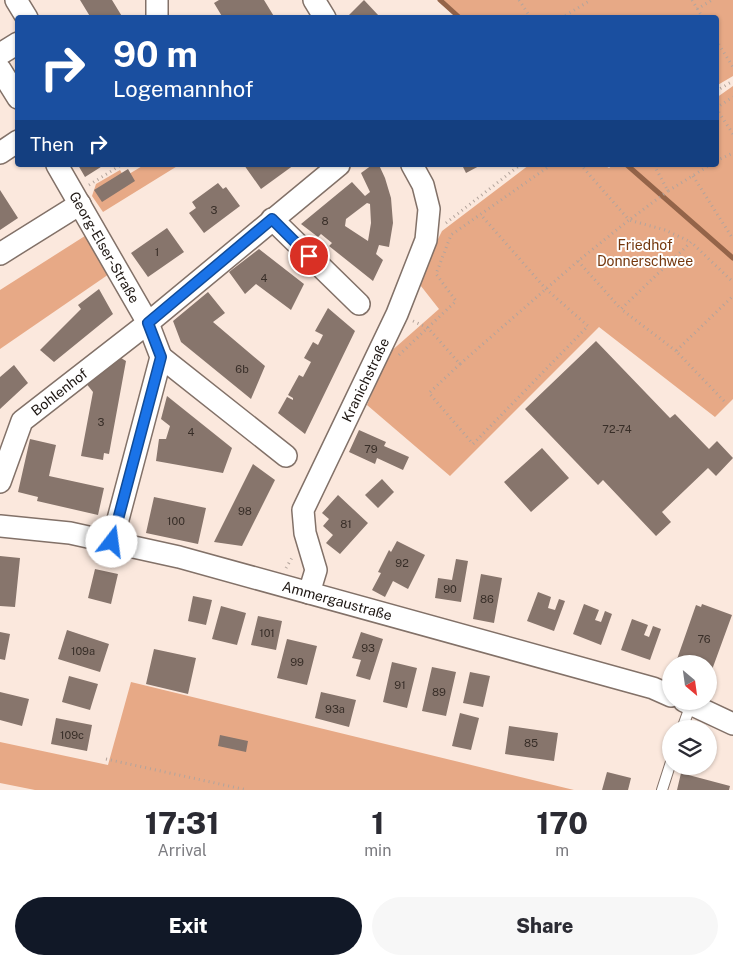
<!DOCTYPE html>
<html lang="en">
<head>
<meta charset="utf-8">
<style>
  body { margin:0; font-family:"Public Sans",sans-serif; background:#f7f7f7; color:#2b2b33; height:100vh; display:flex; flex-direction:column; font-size:19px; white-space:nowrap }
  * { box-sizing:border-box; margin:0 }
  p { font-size:16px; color:#7c7c81 }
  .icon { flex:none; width:28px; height:28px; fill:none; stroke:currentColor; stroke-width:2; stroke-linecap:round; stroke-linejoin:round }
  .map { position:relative; height:790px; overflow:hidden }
  .sheet { display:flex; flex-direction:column; background:#fff; flex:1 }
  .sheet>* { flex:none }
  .top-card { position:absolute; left:15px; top:15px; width:704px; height:152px; border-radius:5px; box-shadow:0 1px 4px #0004; background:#1a4fa0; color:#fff; overflow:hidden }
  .needle { width:32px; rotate:151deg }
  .controls { position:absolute; left:662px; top:655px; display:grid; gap:10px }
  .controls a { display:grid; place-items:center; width:55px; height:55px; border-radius:50%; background:#fff; box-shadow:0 1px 4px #0004; font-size:25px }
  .pin { position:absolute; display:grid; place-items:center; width:42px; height:42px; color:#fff; margin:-21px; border:2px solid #fff; border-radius:50%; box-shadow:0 1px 5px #0007 }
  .me { position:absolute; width:55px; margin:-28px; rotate:15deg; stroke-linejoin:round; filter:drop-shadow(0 0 4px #0008) }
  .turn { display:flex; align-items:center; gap:18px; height:105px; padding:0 15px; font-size:22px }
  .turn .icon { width:65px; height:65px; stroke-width:2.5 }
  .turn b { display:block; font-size:35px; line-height:42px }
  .then { display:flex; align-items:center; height:48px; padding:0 15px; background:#0003; gap:10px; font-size:19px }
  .eta { display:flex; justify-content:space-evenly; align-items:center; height:85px; text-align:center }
  .eta b { font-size:30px; font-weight:800; line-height:35px }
  .button { display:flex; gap:10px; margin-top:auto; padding:10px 15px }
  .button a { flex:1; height:58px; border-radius:30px; background:#111827; color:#fff; font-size:20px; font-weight:800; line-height:58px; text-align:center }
  .button a+a { background:#f7f7f7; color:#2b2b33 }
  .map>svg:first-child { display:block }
  .green { fill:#e7a986 }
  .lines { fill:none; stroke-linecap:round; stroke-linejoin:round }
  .stream { stroke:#946449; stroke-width:5 }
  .building { fill:#87756c; fill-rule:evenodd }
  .lane-casing { stroke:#827168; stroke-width:12 }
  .street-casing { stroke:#827168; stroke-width:24 }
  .path { stroke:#b3a49c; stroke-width:3; stroke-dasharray:1 4; stroke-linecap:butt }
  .lane { stroke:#fff; stroke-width:10 }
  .street { stroke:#fff; stroke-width:21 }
  .route-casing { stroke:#114b97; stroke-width:12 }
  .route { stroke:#1a73e8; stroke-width:9 }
  .labels { text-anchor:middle; stroke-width:4; stroke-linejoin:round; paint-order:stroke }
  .number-label { font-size:11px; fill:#382e28 }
  .park-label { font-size:14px; fill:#74370d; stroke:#fff }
  .street-label { font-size:14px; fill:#1d1612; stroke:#fff }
</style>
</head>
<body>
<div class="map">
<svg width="733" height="790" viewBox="0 0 733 790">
  <rect width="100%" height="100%" fill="#fbe8dd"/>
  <path class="green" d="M 443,0 L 733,0 L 733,76 L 716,86 L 716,18 L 462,17 Z
    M 733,86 L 733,399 L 715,417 L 599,327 L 450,476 L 367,405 L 389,353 L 439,309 L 417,281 L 442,231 L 529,165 L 604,165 L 609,168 L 613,165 L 716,165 L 716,98 Z
    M 144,165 L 179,165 L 103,212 L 92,196 L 96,184 L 120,170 L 124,177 Z
    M 88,234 L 112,272 L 0,349 L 0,290 Z
    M 131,682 L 574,790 L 35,790 L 0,783 L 0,742 L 108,765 Z"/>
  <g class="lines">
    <path class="stream" d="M 440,0 L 460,18
      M 627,165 L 733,258"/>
  </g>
  <path class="building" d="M 80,0 L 112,0 L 123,18 L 91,18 Z
    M 219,0 L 264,0 L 275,18 L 223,18 L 214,3 Z
    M 364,0 L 379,16 L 346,18 Z
    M 78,165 L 104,165 L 85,177 Z
    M 244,165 L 294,165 L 261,189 Z
    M 372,165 L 379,165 L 385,178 L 391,198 L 393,223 L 389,247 L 379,245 L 376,254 L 383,260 L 373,281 L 329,246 L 332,243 L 321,234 L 318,237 L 301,224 L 352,182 L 365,196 L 370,192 L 361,173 ZM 367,203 L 370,204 L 371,223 L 368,241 L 345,226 L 346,219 Z
    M 462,165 L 481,165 L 466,173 Z
    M 128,169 L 135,181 L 102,202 L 94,190 Z
    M 218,183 L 223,189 L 226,187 L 240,206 L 204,233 L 189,213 L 196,208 L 192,202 Z
    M 0,190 L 18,218 L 0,230 Z
    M 167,228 L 184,252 L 148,277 L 131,253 Z
    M 259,249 L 304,284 L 291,310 L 256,284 L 245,294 L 229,272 Z
    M 99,289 L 113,314 L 54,362 L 40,350 L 81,309 L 78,305 Z
    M 208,292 L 225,313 L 213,322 L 265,366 L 251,399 L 181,342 L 173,321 Z
    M 328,308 L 355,331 L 305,434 L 278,413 L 287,397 L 293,400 L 293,398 L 288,395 L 299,375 L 303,377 L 311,362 L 304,358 L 313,342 L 318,345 L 323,335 L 315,331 Z
    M 596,341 L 670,418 L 675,414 L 709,449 L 717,441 L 733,458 L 716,476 L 708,468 L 662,512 L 671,522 L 656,536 L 603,480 L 598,485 L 525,409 Z
    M 116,355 L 126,361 L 109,454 L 104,453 L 103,460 L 81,456 L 93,392 L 85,382 Z
    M 14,365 L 28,383 L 0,409 L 0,377 Z
    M 167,396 L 232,448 L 223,473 L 156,461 L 159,439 L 166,439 L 170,426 L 161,419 Z
    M 359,430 L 386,442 L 384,446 L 409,457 L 403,470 L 377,458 L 375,464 L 349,452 Z
    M 30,439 L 56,445 L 49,476 L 104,488 L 98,515 L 37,501 L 38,497 L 18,492 Z
    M 542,448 L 569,478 L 531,512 L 504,482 Z
    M 253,464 L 275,480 L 242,546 L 214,542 Z
    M 382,479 L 394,492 L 378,508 L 365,495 Z
    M 338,495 L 368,523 L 340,554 L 326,543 L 333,535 L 323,526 L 329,519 L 322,513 Z
    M 154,497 L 206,508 L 198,544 L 146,533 Z
    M 397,541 L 425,555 L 408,589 L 393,581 L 385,597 L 372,590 L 381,573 L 378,572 L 389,550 L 391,552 Z
    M 0,556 L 20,558 L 15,607 L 0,606 Z
    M 456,559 L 468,561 L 461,602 L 435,598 L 438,578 L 452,580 Z
    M 95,569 L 118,574 L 111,604 L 88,598 Z
    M 481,574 L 502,578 L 494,623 L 473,619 Z
    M 538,592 L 551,597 L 548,608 L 555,610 L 559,599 L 565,601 L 554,631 L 527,621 Z
    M 193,596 L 212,600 L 206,625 L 188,621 Z
    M 584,604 L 599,610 L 595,620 L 601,622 L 605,611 L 612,614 L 601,645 L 573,634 Z
    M 702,604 L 732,615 L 709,678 L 709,664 L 676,662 L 696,605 L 701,607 Z
    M 221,606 L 246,613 L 237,645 L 212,639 Z
    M 258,616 L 282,621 L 276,650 L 251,645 Z
    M 632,619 L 648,625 L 644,635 L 649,637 L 653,626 L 661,629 L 650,660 L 621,650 Z
    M 67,630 L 109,644 L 100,672 L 58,659 Z
    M 0,632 L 10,634 L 5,660 L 0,659 Z
    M 361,632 L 383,639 L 370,680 L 356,676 L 361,660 L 352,658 Z
    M 287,639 L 317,646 L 307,685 L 277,678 Z
    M 154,649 L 196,658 L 188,694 L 146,684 Z
    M 392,662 L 417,668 L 407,708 L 383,702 Z
    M 432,667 L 456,672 L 446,716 L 422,711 Z
    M 470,672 L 490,676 L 483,707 L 463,703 Z
    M 69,676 L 98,684 L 90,710 L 62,702 Z
    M 0,692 L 29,699 L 22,726 L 0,720 Z
    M 321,692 L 356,700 L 349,727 L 315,718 Z
    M 460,713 L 479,718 L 471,750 L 452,746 Z
    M 56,718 L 92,725 L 87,751 L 51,744 Z
    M 509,726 L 558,733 L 554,761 L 505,754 Z
    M 220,735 L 248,741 L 246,752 L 218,746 Z
    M 607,772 L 631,778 L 628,790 L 602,790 Z
    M 681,773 L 730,786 L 729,790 L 677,790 Z"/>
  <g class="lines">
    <defs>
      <path id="lane" d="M 682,729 L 691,704
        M 662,790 L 671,762"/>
      <g id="street">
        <path d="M 16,0 L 27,18"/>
        <path d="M 314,0 L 325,18"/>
        <path d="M 157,18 L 157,0"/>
        <path d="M 0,54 L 18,43"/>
        <path d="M 0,69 L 18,98"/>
        <path d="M 0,153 L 18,141"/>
        <path id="s1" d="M 57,165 L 148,323 L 161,357 L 112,542"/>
        <path d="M 272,219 L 359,304"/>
        <path d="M 0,254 L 80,204"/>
        <path d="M 161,357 L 286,456"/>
        <path id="s2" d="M 0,482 L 22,421 L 148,323 L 339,165"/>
        <path id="s3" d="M 0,526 L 70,533 L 179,557 L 653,688 L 671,696"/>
        <path id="s4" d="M 309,593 L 316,570 L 305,533 L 303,510 L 397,314 L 426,240 L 429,209 L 423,185 L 412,165"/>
        <path d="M 684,701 L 733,724"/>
      </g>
    </defs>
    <use href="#lane" class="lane-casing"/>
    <use href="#street" class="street-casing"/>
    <path class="path" d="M 519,0 L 531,18
      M 692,0 L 703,18
      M 697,9 L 712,0
      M 561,18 L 591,0
      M 716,40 L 733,67
      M 716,91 L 733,81
      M 716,108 L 733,134
      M 716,108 L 733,97
      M 716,161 L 733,153
      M 654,165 L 668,191 L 710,165
      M 693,176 L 733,239
      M 89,185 L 121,165
      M 668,191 L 629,220 L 665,230 L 691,242
      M 446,223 L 520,165
      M 578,261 L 621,309
      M 413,321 L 428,328 L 460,364 L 578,261 L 629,220 L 581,165
      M 676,351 L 621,309 L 691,242 L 733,282
      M 399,355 L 456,301 L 436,274 L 451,235 L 551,165
      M 460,364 L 429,393 L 473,444 L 588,326 L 546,289 L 481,215
      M 724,401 L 676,351 L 733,296
      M 286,568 L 293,556
      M 106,759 L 247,790"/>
    <use href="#lane" class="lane"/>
    <use href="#street" class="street"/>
  </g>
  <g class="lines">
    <defs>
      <path id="route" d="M 112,542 L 161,357 L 148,323 L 272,219 L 309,256"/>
    </defs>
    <use href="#route" class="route-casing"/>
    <use href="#route" class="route"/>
  </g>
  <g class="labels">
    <g class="number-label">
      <text x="214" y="214">3</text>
      <text x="325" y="225">8</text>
      <text x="157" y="256">1</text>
      <text x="264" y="282">4</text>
      <text x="242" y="373">6b</text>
      <text x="101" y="426">3</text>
      <text x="617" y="433">72-74</text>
      <text x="191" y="436">4</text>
      <text x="371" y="453">79</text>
      <text x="245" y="515">98</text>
      <text x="176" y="525">100</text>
      <text x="346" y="528">81</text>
      <text x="402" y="567">92</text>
      <text x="450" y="593">90</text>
      <text x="487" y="603">86</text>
      <text x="267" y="637">101</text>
      <text x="704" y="643">76</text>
      <text x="368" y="652">93</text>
      <text x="83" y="655">109a</text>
      <text x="297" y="666">99</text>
      <text x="400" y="689">91</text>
      <text x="439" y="696">89</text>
      <text x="335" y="713">93a</text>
      <text x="72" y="739">109c</text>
      <text x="531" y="747">85</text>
    </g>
    <g class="park-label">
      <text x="645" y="250">Friedhof<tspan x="645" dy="16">Donnerschwee</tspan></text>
    </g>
    <g class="street-label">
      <text dy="5" stroke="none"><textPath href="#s1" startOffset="95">Georg-Elser-Straße</textPath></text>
      <text dy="5" stroke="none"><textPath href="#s4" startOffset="230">Kranichstraße</textPath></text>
      <text dy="5" stroke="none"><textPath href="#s2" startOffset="112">Bohlenhof</textPath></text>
      <text dy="5" stroke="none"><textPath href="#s3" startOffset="346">Ammergaustraße</textPath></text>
    </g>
  </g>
</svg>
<div class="controls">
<a><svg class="needle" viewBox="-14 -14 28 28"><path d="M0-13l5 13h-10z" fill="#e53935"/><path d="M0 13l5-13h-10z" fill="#7c7c81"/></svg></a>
<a><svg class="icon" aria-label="layers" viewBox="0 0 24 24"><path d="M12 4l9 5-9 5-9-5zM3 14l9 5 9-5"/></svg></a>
</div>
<div class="pin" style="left:309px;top:256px;background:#d93025"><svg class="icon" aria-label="arrive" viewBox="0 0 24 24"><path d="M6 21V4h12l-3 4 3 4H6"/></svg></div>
<svg class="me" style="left:112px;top:542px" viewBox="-20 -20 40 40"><circle r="19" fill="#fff"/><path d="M0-13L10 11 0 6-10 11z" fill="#1a73e8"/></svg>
<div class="top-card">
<div class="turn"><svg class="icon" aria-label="right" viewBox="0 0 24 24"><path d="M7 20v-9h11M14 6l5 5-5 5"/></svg><div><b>90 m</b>Logemannhof</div></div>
<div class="then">Then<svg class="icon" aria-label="right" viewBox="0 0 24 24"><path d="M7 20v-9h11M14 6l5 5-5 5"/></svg></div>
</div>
</div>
<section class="sheet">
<div class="eta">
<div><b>17:31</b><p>Arrival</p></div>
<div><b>1</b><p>min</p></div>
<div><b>170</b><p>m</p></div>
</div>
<div class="button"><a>Exit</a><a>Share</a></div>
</section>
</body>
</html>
